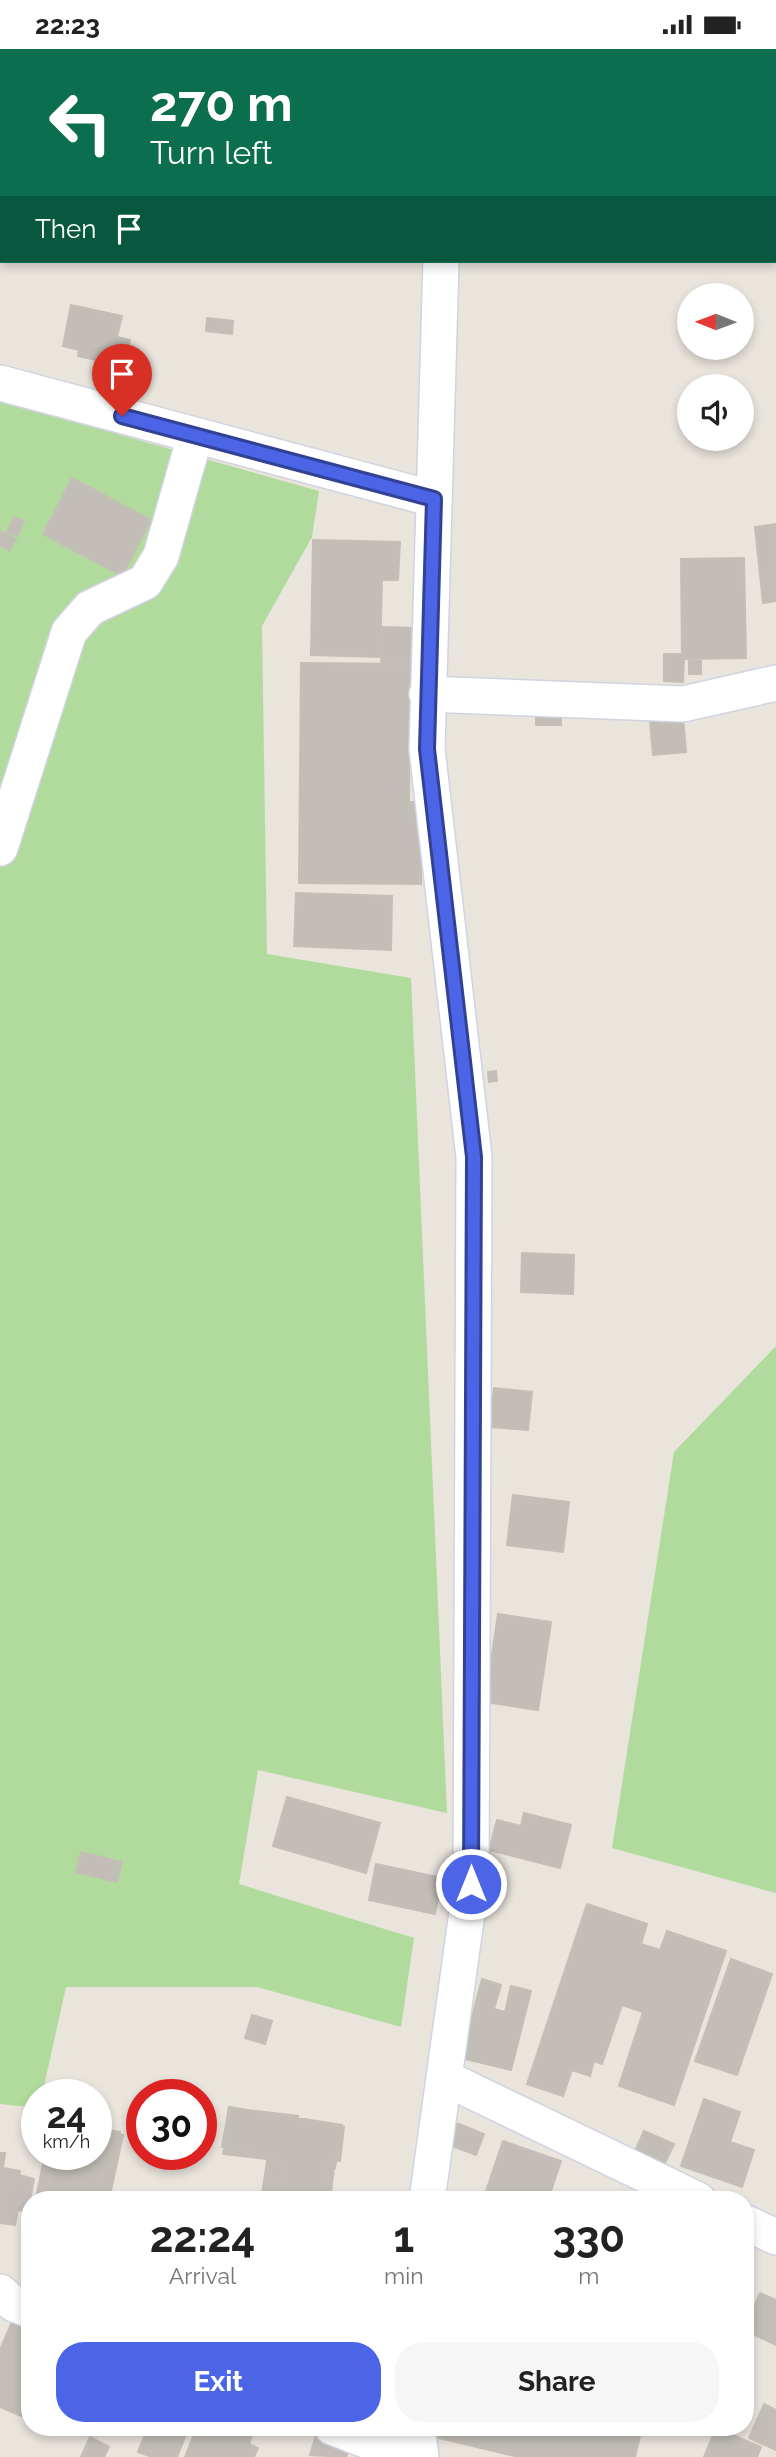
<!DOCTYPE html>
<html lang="en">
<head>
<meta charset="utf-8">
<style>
  body { margin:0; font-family:Raleway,sans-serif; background:#f6f6f6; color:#222; height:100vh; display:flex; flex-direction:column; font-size:26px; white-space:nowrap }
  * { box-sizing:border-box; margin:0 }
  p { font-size:23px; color:#767676 }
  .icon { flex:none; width:38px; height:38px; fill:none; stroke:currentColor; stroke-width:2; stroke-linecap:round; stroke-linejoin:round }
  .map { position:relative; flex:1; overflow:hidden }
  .panel { position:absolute; left:21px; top:2142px; width:733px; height:245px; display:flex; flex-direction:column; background:#fff; border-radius:28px; box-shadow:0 4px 10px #0003 }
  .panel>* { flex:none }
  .top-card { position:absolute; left:0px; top:0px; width:777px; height:214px; box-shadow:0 4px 10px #0003; background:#0b6e4f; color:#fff; overflow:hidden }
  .needle { width:46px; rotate:271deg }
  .fabs { position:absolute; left:677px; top:234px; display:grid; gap:14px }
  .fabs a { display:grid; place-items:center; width:77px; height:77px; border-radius:50%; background:#fff; box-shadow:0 4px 10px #0003; font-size:35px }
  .speed { position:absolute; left:21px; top:2030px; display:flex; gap:14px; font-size:35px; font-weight:700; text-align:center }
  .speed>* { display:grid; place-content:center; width:91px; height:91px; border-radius:50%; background:#fff; box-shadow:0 4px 10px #0003; line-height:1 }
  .speed small { font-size:18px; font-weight:400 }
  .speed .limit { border:10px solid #d22; background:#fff; color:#111 }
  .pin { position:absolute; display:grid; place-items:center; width:60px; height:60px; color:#fff; margin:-72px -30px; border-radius:50% 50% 50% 0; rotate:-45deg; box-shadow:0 0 7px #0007 }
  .pin .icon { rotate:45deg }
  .me { position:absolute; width:77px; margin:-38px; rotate:0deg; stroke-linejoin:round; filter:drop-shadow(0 0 5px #0008) }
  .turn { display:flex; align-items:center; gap:24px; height:147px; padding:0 35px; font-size:32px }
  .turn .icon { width:91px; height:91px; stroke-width:2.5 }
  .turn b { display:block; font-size:49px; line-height:60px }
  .then { display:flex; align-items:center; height:66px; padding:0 35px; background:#0003; gap:14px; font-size:26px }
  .eta { display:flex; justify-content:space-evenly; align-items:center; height:119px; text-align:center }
  .eta b { font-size:42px; font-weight:700; line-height:49px }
  .primary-button { display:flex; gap:14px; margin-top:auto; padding:14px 35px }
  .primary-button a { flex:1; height:80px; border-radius:28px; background:#4b65e6; color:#fff; font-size:28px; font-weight:700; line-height:80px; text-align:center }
  .primary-button a+a { background:#f6f6f6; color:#222 }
  .status { display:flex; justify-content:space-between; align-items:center; height:49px; padding:0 35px; background:#fff; direction:ltr }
  .status svg { height:19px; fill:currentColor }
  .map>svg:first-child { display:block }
  .green { fill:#b1db9d }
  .building { fill:#c2beb7; stroke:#c4bfb6; stroke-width:2 }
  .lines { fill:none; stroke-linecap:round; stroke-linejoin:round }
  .service-casing { stroke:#d1d3e0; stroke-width:21 }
  .minor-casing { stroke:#d1d3e0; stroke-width:38 }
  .service { stroke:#fff; stroke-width:18 }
  .minor { stroke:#fff; stroke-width:35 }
  .route-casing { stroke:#314296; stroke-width:18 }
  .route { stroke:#4b65e6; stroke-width:12 }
</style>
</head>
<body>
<div class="status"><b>22:23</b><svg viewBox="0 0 49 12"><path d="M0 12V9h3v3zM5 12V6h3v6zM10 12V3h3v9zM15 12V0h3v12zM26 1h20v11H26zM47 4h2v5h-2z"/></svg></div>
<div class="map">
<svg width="776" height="2408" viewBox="0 0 776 2408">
  <rect width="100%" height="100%" fill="#e9e4dc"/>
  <path class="green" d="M 0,352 L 319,442 L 312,488 L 262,577 L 267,905 L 411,929 L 447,1764 L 258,1721 L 239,1835 L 414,1889 L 401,1978 L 257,1938 L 66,1938 L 42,2046 L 37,2046 L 37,2059 L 0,2055 Z
    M 776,1297 L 776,1844 L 612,1799 L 674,1403 Z"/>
  <path class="building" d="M 350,0 L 405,0 L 405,2 L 350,2 Z
    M 71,256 L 122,267 L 117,288 L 130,291 L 124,317 L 78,307 L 79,301 L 63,297 Z
    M 207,269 L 233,272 L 232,285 L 206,282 Z
    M 72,429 L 151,471 L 122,527 L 43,485 Z
    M 14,468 L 24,472 L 18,487 L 7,483 Z
    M 776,475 L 776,552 L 763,554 L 755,478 Z
    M 0,482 L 16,490 L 10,502 L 0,497 Z
    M 313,491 L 400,493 L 398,531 L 382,531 L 380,608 L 311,606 Z
    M 744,509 L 746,609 L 682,610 L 681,510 Z
    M 382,578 L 411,579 L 411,618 L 381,617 Z
    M 664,605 L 681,605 L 684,609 L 683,633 L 664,632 Z
    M 701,611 L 701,625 L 689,625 L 689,612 Z
    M 301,614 L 410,615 L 409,753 L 422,753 L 421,835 L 299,834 Z
    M 536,664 L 561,664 L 561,676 L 536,676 Z
    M 683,669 L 686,703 L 653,706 L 650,672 Z
    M 296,844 L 392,847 L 391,901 L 294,897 Z
    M 496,1022 L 497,1032 L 489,1033 L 488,1023 Z
    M 522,1204 L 574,1206 L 573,1245 L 521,1243 Z
    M 494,1339 L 532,1343 L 528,1381 L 490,1378 Z
    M 513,1446 L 569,1453 L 563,1503 L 507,1496 Z
    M 498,1565 L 551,1573 L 538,1661 L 485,1653 Z
    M 287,1748 L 380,1774 L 366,1824 L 273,1797 Z
    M 524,1764 L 571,1776 L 560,1819 L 489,1801 L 497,1771 L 521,1777 Z
    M 81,1803 L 122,1813 L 117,1833 L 76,1823 Z
    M 376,1815 L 442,1829 L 435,1865 L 369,1851 Z
    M 587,1855 L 647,1875 L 641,1895 L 660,1901 L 667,1882 L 726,1902 L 674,2056 L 619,2037 L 643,1963 L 622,1956 L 602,2015 L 594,2012 L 590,2027 L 572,2021 L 563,2047 L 527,2035 Z
    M 731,1910 L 772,1925 L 737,2026 L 695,2012 Z
    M 482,1930 L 501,1936 L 494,1960 L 505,1963 L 511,1937 L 531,1942 L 511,2021 L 461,2009 Z
    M 252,1966 L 272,1972 L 265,1995 L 245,1989 Z
    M 704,2050 L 740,2063 L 730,2093 L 754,2101 L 742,2138 L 681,2117 Z
    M 229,2058 L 342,2076 L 335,2119 L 325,2117 L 320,2151 L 261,2151 L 268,2106 L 222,2098 Z
    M 230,2059 L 298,2067 L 298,2073 L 344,2078 L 340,2112 L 335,2111 L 330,2151 L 249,2151 L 250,2145 L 271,2148 L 273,2130 L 280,2131 L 283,2112 L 223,2105 Z
    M 454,2073 L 484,2085 L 476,2106 L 446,2095 Z
    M 96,2078 L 120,2083 L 120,2086 L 123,2086 L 109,2151 L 62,2151 L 63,2148 L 45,2144 L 54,2105 L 96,2105 Z
    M 644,2082 L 674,2095 L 664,2116 L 635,2102 Z
    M 503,2092 L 561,2112 L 548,2151 L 483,2151 Z
    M 96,2097 L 107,2099 L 96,2151 L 36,2149 L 45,2105 L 96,2105 Z
    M 0,2104 L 5,2104 L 3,2119 L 20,2122 L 19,2126 L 34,2130 L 28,2162 L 18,2161 L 15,2176 L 0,2174 Z
    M 0,2125 L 10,2127 L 1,2165 L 0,2165 Z
    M 760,2244 L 776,2251 L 776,2296 L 746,2282 L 746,2276 Z
    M 13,2270 L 30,2278 L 30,2347 L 21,2367 L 0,2358 L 0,2301 Z
    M 764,2355 L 776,2361 L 776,2401 L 749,2389 Z
    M 148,2378 L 189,2378 L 177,2408 L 152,2408 L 138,2403 Z
    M 197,2378 L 255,2378 L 249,2395 L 258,2399 L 254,2408 L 185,2408 Z
    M 438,2378 L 642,2378 L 635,2408 L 519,2408 L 435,2388 Z
    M 716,2379 L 761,2398 L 757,2408 L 704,2408 Z
    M 318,2380 L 352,2392 L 346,2408 L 310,2406 Z
    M 90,2388 L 109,2398 L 104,2408 L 81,2408 Z"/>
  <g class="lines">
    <defs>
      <path id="service" d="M 775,37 L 776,37"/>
      <path id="minor" d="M 448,2 L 448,0
        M 0,334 L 434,450
        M 427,645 L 683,655 L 776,634
        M 0,799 L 69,583 L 90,559 L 145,533 L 161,507 L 195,387
        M 445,2029 L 698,2151
        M 427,2151 L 471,1835 L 474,1108 L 427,700 L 441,212
        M 746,2174 L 776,2188
        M 0,2243 L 14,2255 L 30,2261
        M 332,2378 L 409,2408
        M 417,2378 L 421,2408"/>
    </defs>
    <use href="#service" class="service-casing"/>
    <use href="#minor" class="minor-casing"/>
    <use href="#service" class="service"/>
    <use href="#minor" class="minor"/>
  </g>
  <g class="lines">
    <defs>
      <path id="route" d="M 122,367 L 434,450 L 427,700 L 474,1108 L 471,1835"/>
    </defs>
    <use href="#route" class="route-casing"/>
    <use href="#route" class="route"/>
  </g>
</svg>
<div class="fabs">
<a><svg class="needle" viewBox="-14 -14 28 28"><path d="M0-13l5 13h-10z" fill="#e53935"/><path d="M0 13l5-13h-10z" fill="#767676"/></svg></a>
<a><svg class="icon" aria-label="sound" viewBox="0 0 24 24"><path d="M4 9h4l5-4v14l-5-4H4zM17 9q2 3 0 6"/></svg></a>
</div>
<div class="speed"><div>24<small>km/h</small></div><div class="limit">30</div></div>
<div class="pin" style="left:122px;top:367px;background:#d93025"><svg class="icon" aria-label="arrive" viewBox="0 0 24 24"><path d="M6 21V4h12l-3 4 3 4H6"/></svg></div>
<svg class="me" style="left:471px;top:1835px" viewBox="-20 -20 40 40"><circle r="17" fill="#4b65e6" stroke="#fff" stroke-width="3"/><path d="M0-11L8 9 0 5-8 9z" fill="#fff"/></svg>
<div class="top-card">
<div class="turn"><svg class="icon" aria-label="left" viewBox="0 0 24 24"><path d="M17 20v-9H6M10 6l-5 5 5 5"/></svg><div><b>270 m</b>Turn left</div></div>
<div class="then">Then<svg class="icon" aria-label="arrive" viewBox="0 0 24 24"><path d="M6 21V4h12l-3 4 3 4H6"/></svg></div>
</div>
<section class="panel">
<div class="eta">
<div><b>22:24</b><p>Arrival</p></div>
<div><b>1</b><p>min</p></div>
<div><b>330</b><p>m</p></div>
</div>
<div class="primary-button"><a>Exit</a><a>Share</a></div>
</section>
</div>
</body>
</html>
